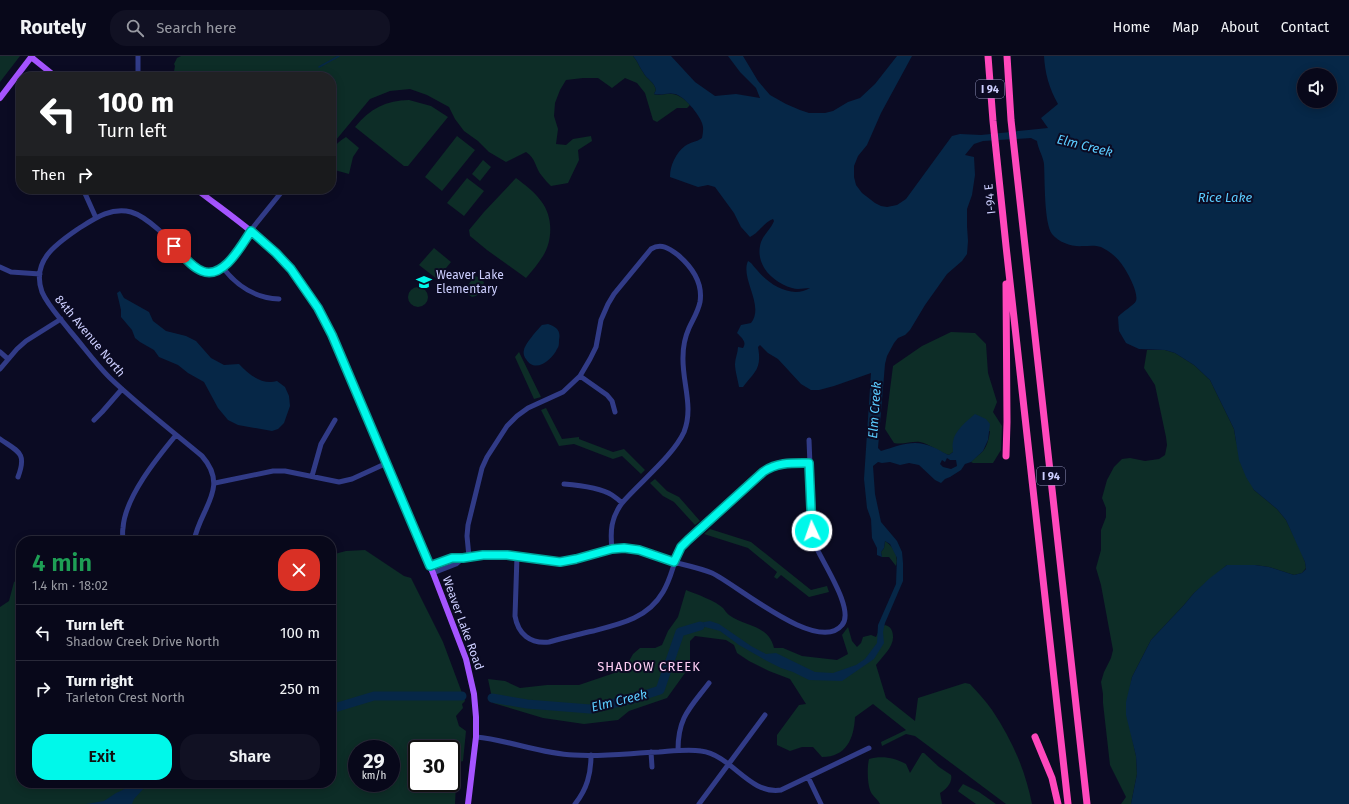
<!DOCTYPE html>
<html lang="en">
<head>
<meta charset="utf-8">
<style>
  body { margin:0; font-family:"Fira Sans",sans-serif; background:#111123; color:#f1f3f6; height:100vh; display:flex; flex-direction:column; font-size:15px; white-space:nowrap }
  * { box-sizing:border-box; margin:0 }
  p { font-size:13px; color:#989aa2 }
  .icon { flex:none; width:22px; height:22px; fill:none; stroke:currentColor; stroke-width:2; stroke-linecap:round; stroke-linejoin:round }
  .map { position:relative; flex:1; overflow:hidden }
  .drawer { position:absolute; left:16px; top:480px; width:320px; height:252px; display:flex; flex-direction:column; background:#08081a; border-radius:16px; box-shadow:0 2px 10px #0003,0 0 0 1px #292939 }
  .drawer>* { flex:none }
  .banner { position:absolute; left:16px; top:16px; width:320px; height:122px; border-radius:16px; box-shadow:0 2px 10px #0003,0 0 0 1px #292939; background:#202124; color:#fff; overflow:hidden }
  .tools { position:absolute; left:1297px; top:12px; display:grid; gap:8px }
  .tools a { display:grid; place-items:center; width:40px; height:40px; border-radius:50%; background:#08081a; box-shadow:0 2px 10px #0003,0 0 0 1px #292939; font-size:20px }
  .speed { position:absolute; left:348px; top:684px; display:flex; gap:8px; font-size:20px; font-weight:700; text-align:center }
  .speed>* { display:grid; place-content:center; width:52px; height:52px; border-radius:50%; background:#08081a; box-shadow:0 2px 10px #0003,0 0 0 1px #292939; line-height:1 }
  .speed small { font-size:10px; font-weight:400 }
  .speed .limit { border:2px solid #111; border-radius:6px; background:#fff; color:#111 }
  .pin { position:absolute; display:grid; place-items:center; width:34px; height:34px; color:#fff; margin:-17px; border-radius:8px; box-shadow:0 2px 6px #0006 }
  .me { position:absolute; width:44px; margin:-22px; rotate:357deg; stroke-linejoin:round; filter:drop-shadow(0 0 3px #0008) }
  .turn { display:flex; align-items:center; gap:14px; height:84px; padding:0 16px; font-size:18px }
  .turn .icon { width:52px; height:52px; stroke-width:2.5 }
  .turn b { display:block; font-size:28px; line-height:34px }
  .then { display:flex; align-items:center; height:38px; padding:0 16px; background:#0003; gap:8px; font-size:15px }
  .round { display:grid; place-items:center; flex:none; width:42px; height:42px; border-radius:16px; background:#111123 }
  .head { display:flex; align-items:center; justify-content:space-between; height:68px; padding:0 16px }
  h1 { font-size:24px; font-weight:600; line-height:30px; color:#1e9e55 }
  .cta { display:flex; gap:8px; margin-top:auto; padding:8px 16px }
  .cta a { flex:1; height:46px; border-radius:16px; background:#00f8ea; color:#111; font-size:16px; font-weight:600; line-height:46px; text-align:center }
  .cta a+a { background:#111123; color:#f1f3f6 }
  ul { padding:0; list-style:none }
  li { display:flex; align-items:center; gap:12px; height:56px; padding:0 16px; border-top:1px solid #292939 }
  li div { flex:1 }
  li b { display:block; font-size:15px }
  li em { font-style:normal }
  header { display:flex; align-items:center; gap:24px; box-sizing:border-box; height:56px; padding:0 20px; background:#08081a; border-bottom:1px solid #292939 }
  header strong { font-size:19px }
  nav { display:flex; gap:22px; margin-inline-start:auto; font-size:14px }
  .search { width:280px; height:36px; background:#111123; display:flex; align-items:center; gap:10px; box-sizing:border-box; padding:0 14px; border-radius:16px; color:#989aa2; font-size:15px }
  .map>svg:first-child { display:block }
  .green { fill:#0d2d27; fill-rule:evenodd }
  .water { fill:#062747; fill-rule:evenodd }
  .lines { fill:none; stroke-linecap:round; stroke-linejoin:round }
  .stream { stroke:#062747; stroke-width:1.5 }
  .river { stroke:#062747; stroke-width:9 }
  .minor { stroke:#313b87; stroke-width:5 }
  .major { stroke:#a554ff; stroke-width:6 }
  .highway { stroke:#ff48bc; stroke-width:7 }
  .route-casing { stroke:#00a198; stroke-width:10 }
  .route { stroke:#00f8ea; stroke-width:7 }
  .labels { text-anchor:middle; stroke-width:4; stroke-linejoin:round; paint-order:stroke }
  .shield { fill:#0b0b23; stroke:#9394bd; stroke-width:1 }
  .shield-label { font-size:11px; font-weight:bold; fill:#cdcfff }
  .street-label { font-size:12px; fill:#cdcfff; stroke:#0b0b23 }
  .poi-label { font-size:12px; fill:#cdcfff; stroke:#0b0b23; text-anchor:start }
  .water-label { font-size:13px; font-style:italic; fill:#5bccff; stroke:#0b0b23 }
  .neighbourhood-label { font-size:13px; letter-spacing:1px; fill:#ffcff5; stroke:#0b0b23 }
</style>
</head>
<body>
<header>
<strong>Routely</strong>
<div class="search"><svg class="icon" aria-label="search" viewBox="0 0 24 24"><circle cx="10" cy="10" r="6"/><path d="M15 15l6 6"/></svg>Search here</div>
<nav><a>Home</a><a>Map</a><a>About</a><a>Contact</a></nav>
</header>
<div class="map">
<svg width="1349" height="748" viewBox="0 0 1349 748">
  <rect width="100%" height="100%" fill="#0b0b23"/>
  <path class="green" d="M 0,0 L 20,0 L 0,26 Z
    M 181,0 L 633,0 C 638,5 639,11 643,16 C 647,24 654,25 656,34 L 654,38 C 660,40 661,38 667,38 C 676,37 684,42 690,49 L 687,52 L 677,52 L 657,66 L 653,64 L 645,37 L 637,27 L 625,22 L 612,32 L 598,22 L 583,22 L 566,24 L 560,34 L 555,47 L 554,60 L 558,73 L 556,88 L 566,89 L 573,83 L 591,80 L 592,85 L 578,94 L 579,104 L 568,127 L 551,130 C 548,127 545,124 542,120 C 535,112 536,102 526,96 L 506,106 L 489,96 L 478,85 L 464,75 L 455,63 L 449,51 L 427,39 L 410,33 L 390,35 L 370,43 L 331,90 L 331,21 L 173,21 L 175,10 L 174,8 L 177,2 Z
    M 409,44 L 431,50 L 448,61 L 408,110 L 404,110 L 355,71 C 369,53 387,44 409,44 Z
    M 457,80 L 475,94 L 442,135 L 425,121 Z
    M 346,81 L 359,92 L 353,101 L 349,118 L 331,113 C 331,97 331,90 346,81 Z
    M 483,104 L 491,111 L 480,125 L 472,118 Z
    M 467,122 L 484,135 L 464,160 L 447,147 Z
    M 516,122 C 525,129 534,135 541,145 C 553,160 553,184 543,200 C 538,208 532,215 526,222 L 487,194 L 470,180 L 469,174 L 484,156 Z
    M 434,192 L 451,206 L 437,223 L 419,209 Z
    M 475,220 L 478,221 L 484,226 L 482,233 L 476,240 L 472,241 L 465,236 L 465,233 Z
    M408 241a10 10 0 1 1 20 0a10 10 0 1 1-20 0Z
    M 951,276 L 975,277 L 986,288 L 988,317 L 997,346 L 993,356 L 1002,370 L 1001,394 L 993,407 L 973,407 L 971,406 C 974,402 978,400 981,397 C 987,392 989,382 990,375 L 954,391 L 953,396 L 949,399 C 939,396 930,388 920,386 C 912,385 903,389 894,387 L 885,373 L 893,310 L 922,290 Z
    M 1147,294 L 1165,294 L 1175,297 L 1194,309 L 1210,324 L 1234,373 L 1236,385 L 1254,434 L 1277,453 L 1286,464 L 1301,495 L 1305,506 L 1306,512 L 1302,517 L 1294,519 L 1269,511 L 1255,509 L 1227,509 L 1194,537 L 1184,549 L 1151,584 L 1132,621 L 1130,633 L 1132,682 L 1136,700 L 1137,718 L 1131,748 L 1121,748 L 1126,741 L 1110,709 L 1103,647 L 1103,638 L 1101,626 L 1104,616 L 1111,602 L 1113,594 L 1101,529 L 1096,512 L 1101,494 L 1101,474 L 1106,461 L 1106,452 L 1102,442 L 1107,424 L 1114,411 L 1122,403 L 1130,402 L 1145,405 L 1159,403 L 1165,399 L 1167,389 L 1166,381 L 1155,329 L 1144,312 Z
    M 519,296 L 541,341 L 534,343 L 515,301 Z
    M 546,352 L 562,383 L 579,381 L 579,383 L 613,396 L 624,393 L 645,414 L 641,418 L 622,400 L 613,403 L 574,388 L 559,390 L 541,354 Z
    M 655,423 L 667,435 L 679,441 L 700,465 L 695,469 L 674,446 L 663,440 L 650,427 Z
    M 710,473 L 751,486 L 811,534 L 827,530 L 829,536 L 809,541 L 781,519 L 777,523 L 774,521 L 777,516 L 748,492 L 704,478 Z
    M 885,485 C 893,490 899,500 896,510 L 889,501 L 882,501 L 881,496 L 884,492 Z
    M 365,494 L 404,520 L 411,522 L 443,586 L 465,645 L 462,648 L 463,652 L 456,660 L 459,670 L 466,675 L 463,705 L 457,707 L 455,748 L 0,748 L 0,551 L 9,545 L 14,526 L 21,521 L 21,727 L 331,727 L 331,499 L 346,495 ZM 357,693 L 391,693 L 391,727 L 357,727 ZM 417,693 L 451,693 L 451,727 L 417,727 Z
    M 686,534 C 696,538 716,545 723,552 C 725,554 726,557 729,559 C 745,571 768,568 774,592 L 783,592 L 802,600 L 837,604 L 848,598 L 842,579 L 848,571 L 852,585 L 857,591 L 861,587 L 863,581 L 871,579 L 876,581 L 880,572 L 885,569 C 889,570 891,572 892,575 C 897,589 883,599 876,609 L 886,642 L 915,665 L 918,642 L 965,627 L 970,628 C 978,637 986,645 992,654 C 1012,684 1025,713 1032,748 L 1006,748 L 915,680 L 906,678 L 882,690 L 881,686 L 906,674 L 873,648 L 855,661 C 854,683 846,701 822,701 L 813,691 L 802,691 L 790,695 L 777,689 L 777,679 L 799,649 L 806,648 L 790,623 L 769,615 L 749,605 L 737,597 L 734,589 L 726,584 L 695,580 L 690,585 L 690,606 L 685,617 L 667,642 L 629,655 L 618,664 L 584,668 L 543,662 L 493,647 L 488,623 L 505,625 L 520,632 L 547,629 L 579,629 L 626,613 L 628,607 L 633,598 L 640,592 L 655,592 L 662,589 L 668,575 L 678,561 Z
    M 922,697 L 924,697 L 939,711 L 951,719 C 953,726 946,734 940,737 L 942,748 L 880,748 C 878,744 875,742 872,738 C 867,731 867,711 869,703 C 882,699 895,702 906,708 L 910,717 Z
    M 963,728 L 979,736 L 996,748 L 976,748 L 959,736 L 958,735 Z"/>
  <path class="water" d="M 633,0 L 671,0 L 695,26 L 715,40 L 736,38 L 760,42 L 756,32 L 740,16 L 728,0 L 743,0 L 758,25 L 770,39 L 786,48 L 800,54 L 809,57 L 825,57 L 833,55 L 848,46 L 860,42 L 875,28 L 897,0 L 912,0 L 881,57 L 867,89 L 858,100 L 854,110 L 854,121 L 856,129 L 862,137 L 875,147 L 881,150 L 887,151 L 897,149 L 906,143 L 952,80 L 960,78 L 981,79 L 1048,72 L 1041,62 L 1058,48 C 1049,32 1045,17 1044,0 L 1349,0 L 1349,748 L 1131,748 L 1137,718 L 1136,700 L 1126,659 L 1126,646 L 1132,621 L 1151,584 L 1184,549 L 1194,537 L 1210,522 L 1227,509 L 1255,509 L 1269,511 L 1294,519 L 1302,517 L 1306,513 L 1305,506 L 1286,464 L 1277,453 L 1254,434 L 1246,421 L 1239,404 L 1234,373 L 1210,324 L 1194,309 L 1175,297 L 1165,294 L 1139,293 L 1126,287 L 1119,275 L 1118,261 C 1122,256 1134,249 1136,245 C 1139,236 1126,213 1120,206 C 1116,200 1107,194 1101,191 C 1095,189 1089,190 1083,190 C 1073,191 1059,187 1052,178 C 1044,167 1045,124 1044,108 C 1043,100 1038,93 1037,85 L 1031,82 L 983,85 L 974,88 L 965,99 L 974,101 L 975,119 L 972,139 L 967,153 L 967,170 L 968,185 L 967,198 L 962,205 L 947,218 L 925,249 L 910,274 L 905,279 L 898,282 L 894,287 L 887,300 L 885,308 L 878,392 L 881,395 C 901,389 915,382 935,392 C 940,394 943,397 949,399 L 953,396 C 953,392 952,390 953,386 C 954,375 967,365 975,358 L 986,363 L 990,368 L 988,384 L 983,395 L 971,406 L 965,408 L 961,414 L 950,421 L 945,423 L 941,427 L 935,424 L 919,409 L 909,407 L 900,409 L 890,406 L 882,407 L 878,406 L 873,410 L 875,438 L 881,466 L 897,485 L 902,496 L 903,507 L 903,525 L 885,567 L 883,576 L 884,587 L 874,603 L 842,625 L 809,624 L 793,616 L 781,612 L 767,605 L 739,589 L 720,575 L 705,571 L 690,574 L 688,571 L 699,567 L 710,565 L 719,568 L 751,590 L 766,598 L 776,597 L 815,616 L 833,617 L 856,609 L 865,603 L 877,587 L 878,569 L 896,528 L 897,502 L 890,488 L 885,485 L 884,492 L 881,496 L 882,501 L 877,499 L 877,492 L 872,482 L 871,463 L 867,452 L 864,423 L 871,317 L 834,330 L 819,334 L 811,334 L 801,328 L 778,303 L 768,297 L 760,289 L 758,291 C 762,313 755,315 743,331 L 739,331 C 738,324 735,315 735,308 C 735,302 738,297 738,291 L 743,292 C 747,286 742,282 737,277 L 741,269 L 751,267 C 765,249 740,223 748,205 C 753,208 753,210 757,214 C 769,229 792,243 810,232 C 804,232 798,234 792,232 C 772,226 754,208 761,186 C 764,178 771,173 774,165 L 773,163 C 763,167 759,177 750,181 L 741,171 L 734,157 L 715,131 L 708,129 L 698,131 L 670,121 C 670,109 676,97 685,90 C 690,86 697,86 702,82 C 703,77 704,72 702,67 C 699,58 684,40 675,38 C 668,36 662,40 654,38 L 656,34 C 654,25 647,24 643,16 C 639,11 638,5 633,0 ZM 1304,19 L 1330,19 L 1330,45 L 1304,45 ZM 947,402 L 950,404 L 956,404 L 957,410 L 951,413 L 943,411 L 940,408 L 942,404 L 945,406 Z
    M 120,235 L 124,242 L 149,256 L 153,265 L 166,275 L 186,280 L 196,285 L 211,302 L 224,309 L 239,308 C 249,319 262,329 277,325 L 285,331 L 289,340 L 290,350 L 284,367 L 278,373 L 272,375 L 238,369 L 228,364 L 218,352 L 204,326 L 188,317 L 178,309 L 159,301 L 154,294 L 140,286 L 135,282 L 132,274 L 121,261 L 121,254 L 117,237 Z
    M 548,268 C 557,271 561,275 559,284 C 559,287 559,291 557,293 C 552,304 535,318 526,303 C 524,301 523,297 524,294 C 525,288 537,274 542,269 Z
    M 138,727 L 142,727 L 145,731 L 134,743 L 132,748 L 86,748 L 104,745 L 116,737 Z"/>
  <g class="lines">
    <path class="stream" d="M 319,11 L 339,0"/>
    <path class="river" d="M 492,642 L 527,648 L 590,653 L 632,643 L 660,634 L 680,576 L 700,570
      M 331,653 L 374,640 L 462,640"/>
    <path class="minor" d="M 138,0 L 138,21
      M 83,133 L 96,162
      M 0,211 L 11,216 L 40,218
      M 223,212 C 238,231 255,242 279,243
      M 0,296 L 8,303
      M 0,313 L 17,293 L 26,285 L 61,263
      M 580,320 L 607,339 L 612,345 L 615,356
      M 94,364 L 102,356 L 122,333
      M 0,383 C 19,396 27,397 18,421
      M 312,420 L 321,388 L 335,364
      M 215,427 L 273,415 L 285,415 L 339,426 L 352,423 L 387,407
      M 564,428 C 577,429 601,432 612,439 C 615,441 619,444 622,447
      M 123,485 C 123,481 122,477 123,472 C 125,441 157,402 176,379
      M 194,485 C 200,452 230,432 202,400 C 171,374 138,349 109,321 C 95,307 83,290 70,275 C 61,263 48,250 42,236 C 31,205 56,188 78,173 C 94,163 110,151 131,156 C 152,162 179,195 195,211 C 206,219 218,218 227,207 L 255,169 L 284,133
      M 517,500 L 515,560 C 518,578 530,588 549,586 C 564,582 579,578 593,575 C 621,568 648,562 663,536 C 674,518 673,500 687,483 L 763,416 C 777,406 793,407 809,407
      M 469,501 L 467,480 L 468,469 L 482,412 L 487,401 L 507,370 L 517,360 L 528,352 L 563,336 L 580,320 L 590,303 L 596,291 L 601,264 L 608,248 L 614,238 L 651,193 C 661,187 669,192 678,199 C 692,211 703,227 700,246 C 698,256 693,263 689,272 C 685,281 683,291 683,301 C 682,326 694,351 684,376 C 673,400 640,426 622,447 C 611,462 610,475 612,493
      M 430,510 C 437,507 445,503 452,502 C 456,501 460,502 464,502 C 482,500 498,498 515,500 C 530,502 545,506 560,505 C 584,504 607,490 631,493 C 642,494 650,499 660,502 C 677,508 695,510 712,517 C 736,528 818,599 842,569 C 856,553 819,502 813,484 L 809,384
      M 433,517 L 456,508 L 463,502
      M 476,681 C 509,684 541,698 574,699 C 602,701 631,697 659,696 C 673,695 688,693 701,695 C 732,699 749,739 781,734 L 869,692
      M 678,694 C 678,661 690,652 709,627
      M 651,696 L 652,711
      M 808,721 L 821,748
      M 575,748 C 587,733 591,718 591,699
      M 699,748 L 765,659"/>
    <path class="major" d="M 31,1 L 56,21
      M 0,42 L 32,0
      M 196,133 C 223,154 251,173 275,196 C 300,220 318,248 332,279 L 433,517 L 466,603 L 474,638 L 476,661 L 476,681 L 468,748"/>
    <path class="highway" d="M 988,0 L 993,65 L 1006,190 L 1068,748
      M 1007,0 L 1011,64 L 1087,748
      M 1006,228 L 1007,366 L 1006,400
      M 1035,681 L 1052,722 L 1058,748"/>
  </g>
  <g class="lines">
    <defs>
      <path id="route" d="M 174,190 C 182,198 191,211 202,215 C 223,224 241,190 251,175 L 276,197 L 291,213 L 318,252 L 332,279 L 430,510 L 452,502 L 463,502 L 483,499 L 507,499 L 560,506 L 576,503 L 612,493 L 624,492 L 639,494 L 674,506 L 681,491 L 688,484 L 763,416 C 777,406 793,407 809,407 L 812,475"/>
    </defs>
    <use href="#route" class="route-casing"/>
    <use href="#route" class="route"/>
  </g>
  <defs>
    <symbol id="school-bare" viewBox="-9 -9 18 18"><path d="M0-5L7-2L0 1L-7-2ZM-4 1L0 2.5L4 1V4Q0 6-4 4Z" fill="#00f8ea" stroke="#0b0b23" stroke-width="2.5" paint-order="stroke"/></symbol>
  </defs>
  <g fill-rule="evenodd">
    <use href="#school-bare" x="413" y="215" width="22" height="22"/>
  </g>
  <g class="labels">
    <g class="shield">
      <rect x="976" y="24" width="28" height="18" rx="3"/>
      <rect x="1037" y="411" width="28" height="18" rx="3"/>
    </g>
    <g class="shield-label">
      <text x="990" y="37">I 94</text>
      <text x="1051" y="424">I 94</text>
    </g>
    <g class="street-label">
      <text transform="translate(990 143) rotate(-96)" y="4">I-94 E</text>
      <text transform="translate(90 280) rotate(50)" y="4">84th Avenue North</text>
      <text transform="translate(463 567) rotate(70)" y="4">Weaver Lake Road</text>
    </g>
    <g class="poi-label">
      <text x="436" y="223">Weaver Lake<tspan x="436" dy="14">Elementary</tspan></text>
    </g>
    <g class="water-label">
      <text transform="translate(1085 89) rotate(14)" y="5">Elm Creek</text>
      <text x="1225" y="146">Rice Lake</text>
      <text transform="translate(874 354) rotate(-86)" y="5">Elm Creek</text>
      <text transform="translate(619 644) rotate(-14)" y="5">Elm Creek</text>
    </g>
    <g class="neighbourhood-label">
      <text x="649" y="615">SHADOW CREEK</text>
    </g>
  </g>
</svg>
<div class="tools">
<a><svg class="icon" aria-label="sound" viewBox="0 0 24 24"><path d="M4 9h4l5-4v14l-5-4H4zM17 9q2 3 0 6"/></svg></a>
</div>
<div class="speed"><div>29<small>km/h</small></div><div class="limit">30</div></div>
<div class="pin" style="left:174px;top:190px;background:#d93025"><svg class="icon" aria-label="arrive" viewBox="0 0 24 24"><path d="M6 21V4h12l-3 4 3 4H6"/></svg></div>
<svg class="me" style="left:812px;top:475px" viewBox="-20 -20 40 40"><circle r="17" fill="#00f8ea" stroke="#fff" stroke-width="3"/><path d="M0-11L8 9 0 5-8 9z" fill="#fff"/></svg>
<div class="banner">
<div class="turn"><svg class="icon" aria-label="left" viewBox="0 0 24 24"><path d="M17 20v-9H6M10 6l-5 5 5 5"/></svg><div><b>100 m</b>Turn left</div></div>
<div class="then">Then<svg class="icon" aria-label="right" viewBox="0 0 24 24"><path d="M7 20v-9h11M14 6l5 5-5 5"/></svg></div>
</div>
<section class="drawer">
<div class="head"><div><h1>4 min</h1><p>1.4 km · 18:02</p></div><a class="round" style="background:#d93025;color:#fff"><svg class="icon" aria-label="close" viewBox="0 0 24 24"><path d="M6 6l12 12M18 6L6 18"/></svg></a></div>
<ul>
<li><svg class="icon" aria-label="left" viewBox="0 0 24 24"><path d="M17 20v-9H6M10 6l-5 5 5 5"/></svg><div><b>Turn left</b><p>Shadow Creek Drive North</p></div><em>100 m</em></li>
<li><svg class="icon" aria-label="right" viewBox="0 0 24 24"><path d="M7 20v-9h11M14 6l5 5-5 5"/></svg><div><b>Turn right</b><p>Tarleton Crest North</p></div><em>250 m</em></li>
</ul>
<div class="cta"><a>Exit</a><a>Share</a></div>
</section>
</div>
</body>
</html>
